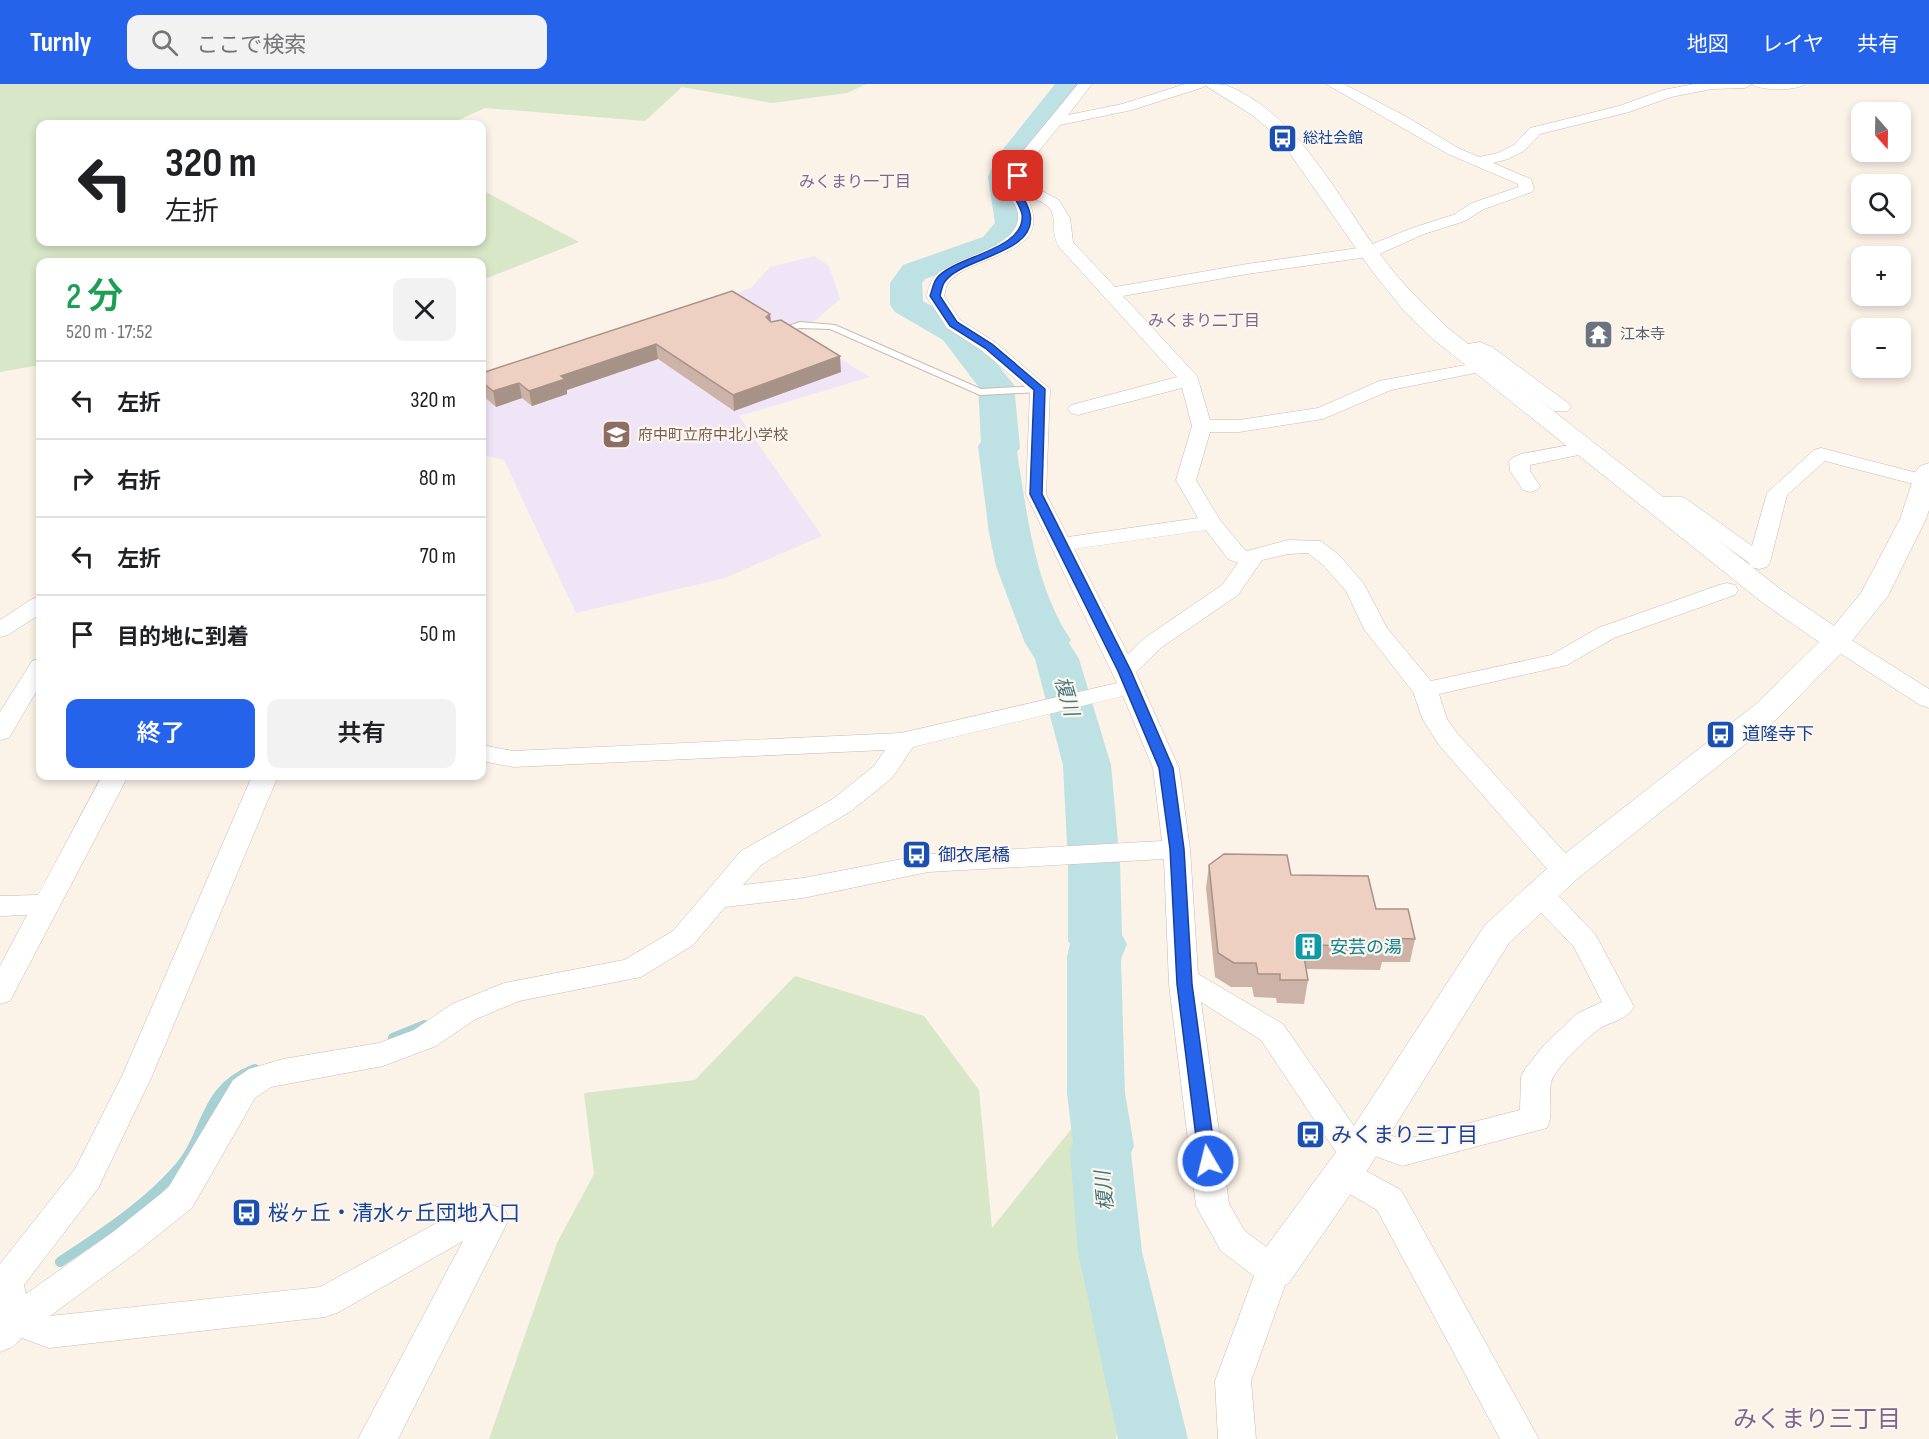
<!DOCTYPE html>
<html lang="ja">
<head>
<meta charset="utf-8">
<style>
  body { margin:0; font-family:"Sofia Sans Condensed","Noto Sans JP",sans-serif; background:#f2f2f2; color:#202124; height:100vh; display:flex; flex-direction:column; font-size:22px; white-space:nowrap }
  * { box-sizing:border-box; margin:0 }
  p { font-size:20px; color:#757577 }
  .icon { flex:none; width:33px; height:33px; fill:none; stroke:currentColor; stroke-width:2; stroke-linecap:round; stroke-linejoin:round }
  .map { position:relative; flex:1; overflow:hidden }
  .drawer { position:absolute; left:36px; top:174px; width:450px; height:522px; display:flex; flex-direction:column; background:#fff; border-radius:12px; box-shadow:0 3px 9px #0003 }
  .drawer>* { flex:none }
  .hud { position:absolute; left:36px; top:36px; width:450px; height:126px; border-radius:12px; box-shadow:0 3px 9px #0003; background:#fff; color:#202124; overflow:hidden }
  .needle { width:39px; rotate:160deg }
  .controls { position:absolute; left:1851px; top:18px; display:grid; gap:12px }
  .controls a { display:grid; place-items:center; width:60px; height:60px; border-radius:12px; background:#fff; box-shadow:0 3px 9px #0003; font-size:30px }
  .pin { position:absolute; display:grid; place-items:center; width:51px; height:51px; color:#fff; margin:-26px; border-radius:12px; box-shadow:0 3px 9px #0006 }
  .me { position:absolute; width:66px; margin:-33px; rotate:352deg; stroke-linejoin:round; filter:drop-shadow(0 0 4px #0008) }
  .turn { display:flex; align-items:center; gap:21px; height:126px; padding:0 30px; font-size:27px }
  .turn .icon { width:78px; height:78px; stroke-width:2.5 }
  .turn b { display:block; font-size:42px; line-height:51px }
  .round { display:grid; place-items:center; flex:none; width:63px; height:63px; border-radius:12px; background:#f2f2f2 }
  .head { display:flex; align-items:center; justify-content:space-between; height:102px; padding:0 30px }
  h1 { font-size:36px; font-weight:600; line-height:45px; color:#1e9e55 }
  .button { display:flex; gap:12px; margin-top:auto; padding:12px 30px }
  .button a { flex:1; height:69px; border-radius:12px; background:#2563eb; color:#fff; font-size:24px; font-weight:600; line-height:69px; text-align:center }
  .button a+a { background:#f2f2f2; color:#202124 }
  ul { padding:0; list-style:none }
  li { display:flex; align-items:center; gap:18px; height:78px; padding:0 30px; border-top:2px solid #e0e0e0 }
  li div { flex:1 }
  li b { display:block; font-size:22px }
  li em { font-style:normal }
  header { display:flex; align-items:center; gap:36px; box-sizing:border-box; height:84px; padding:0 30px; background:#2563eb; color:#fff }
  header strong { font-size:28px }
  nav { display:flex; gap:33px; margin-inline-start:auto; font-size:21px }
  .search { width:420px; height:54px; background:#f2f2f2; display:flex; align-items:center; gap:15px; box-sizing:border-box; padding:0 21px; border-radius:12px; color:#757577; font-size:22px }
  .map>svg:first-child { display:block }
  .education { fill:#efe5f7 }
  .green { fill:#d7e7c7 }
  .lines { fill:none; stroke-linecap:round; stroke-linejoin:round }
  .stream { stroke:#a5d0d4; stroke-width:10 }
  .river { fill:#bee1e3; fill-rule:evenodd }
  .service-casing { stroke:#ccb9af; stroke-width:2 }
  .minor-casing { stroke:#ccb9af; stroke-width:1 }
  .tertiary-casing { stroke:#ccb9af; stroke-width:1 }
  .service { fill:#fff; fill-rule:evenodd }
  .minor { fill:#fff; fill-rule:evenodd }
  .tertiary { fill:#fff; fill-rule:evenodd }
  .wall { fill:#cdb3a7 }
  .shaded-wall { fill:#a79288 }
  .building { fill:#eed0c2; stroke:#a79288; stroke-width:1.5 }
  .route { fill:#2563eb; stroke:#184099; stroke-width:1.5 }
  .labels { text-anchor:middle; stroke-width:4.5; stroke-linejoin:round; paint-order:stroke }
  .far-transit-label { font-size:15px; fill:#164399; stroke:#fdf6ee; text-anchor:start }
  .far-worship-label { font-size:15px; fill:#5b616d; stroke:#fdf6ee; text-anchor:start }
  .far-education-label { font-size:15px; fill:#785e54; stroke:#fdf6ee; text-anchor:start }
  .far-neighbourhood-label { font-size:16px; fill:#7d668e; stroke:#fdf6ee }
  .transit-label { font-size:18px; fill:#164399; stroke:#fdf6ee; text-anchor:start }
  .culture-label { font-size:18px; fill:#0d838f; stroke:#fdf6ee; text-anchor:start }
  .water-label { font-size:20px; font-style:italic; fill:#47797d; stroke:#fdf6ee }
  .near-transit-label { font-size:21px; fill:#164399; stroke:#fdf6ee; text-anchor:start }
  .near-neighbourhood-label { font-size:24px; fill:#7d668e; stroke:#fdf6ee }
</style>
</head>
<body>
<header>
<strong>Turnly</strong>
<div class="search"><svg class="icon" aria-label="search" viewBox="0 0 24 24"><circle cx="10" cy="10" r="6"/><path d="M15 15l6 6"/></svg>ここで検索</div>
<nav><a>地図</a><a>レイヤ</a><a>共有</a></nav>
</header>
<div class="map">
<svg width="1929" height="1355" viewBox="0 0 1929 1355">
  <rect width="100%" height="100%" fill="#fbf2e8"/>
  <path class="education" d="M 814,172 L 829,182 L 840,215 L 817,235 L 799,244 L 800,250 L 870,293 L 739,332 L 822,452 L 725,494 L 576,529 L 504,376 L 482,371 L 482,296 L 751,204 L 770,183 Z"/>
  <path class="green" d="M 0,0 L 866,0 L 847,9 L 772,19 L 682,3 L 645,37 L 485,24 L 450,40 L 40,40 L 40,158 L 482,158 L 482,106 L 579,158 L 482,196 L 482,178 L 40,178 L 40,281 L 0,288 Z
    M 795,892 L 924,932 L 979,1006 L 992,1144 L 1117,988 L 1132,1240 L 1116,1355 L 489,1355 L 557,1159 L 594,1090 L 584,1009 L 695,996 Z"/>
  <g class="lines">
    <path class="stream" d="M 393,954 L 425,941
      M 60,1178 C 100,1151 144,1123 176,1087 C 210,1051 199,1007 255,985"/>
    <path class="river" d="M 1055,0 L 1082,0 L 1024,75 L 1018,93 L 1026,140 L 1005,167 L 925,195 L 922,199 L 923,217 L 967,242 L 1014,301 L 1020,364 L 1017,368 C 1027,430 1035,503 1071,556 L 1069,559 L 1079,575 L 1111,681 L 1120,779 L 1122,851 L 1127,860 L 1121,875 L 1125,1009 L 1134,1062 L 1131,1069 L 1142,1168 L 1188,1355 L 1118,1355 L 1078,1168 L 1070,1066 L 1073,1059 L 1067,1009 L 1067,873 L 1070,860 L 1068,857 L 1068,779 L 1063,681 L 1035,575 L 1025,559 L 996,482 L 989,449 L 978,362 L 981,358 L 978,302 L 943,256 L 895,228 L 890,221 L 890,199 L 903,181 L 983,153 L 995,139 L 988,93 L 996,74 Z"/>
    <defs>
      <path id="service" d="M 800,238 L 835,241 L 981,305 L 1040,302 L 1045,305 L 1040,308 L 980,311 L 830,245 L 800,244 L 777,250 L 773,247 Z"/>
      <path id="minor" d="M 1078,0 L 1092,0 L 1068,31 L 1122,20 L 1185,0 L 1206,0 L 1204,3 L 1132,26 L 1060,41 L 1029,79 L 1023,102 L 1044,108 L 1059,116 L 1070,134 L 1073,158 L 1115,203 L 1247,180 L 1365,163 L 1412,144 L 1453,131 L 1472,119 L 1518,103 L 1518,100 L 1448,70 L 1326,0 L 1344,0 L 1407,33 L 1458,64 L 1479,73 L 1498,69 L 1514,61 L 1530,44 L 1619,22 L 1663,6 L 1694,0 L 1752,0 L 1745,4 L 1712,5 L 1671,13 L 1629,28 L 1540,50 L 1524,67 L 1508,75 L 1493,79 L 1531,95 L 1534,105 L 1532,108 L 1484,125 L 1465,137 L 1424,150 L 1375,172 L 1247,190 L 1123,212 L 1197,292 L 1210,336 L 1239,336 L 1318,324 L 1379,297 L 1487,277 L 1477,270 L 1455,270 L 1453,266 L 1455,262 L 1480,258 L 1492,263 L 1568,319 L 1571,323 L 1568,327 L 1554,327 L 1491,280 L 1490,286 L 1391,306 L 1323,335 L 1239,348 L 1210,348 L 1196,396 L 1220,436 L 1244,465 L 1247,467 L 1288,456 L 1321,457 L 1339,471 L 1364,500 L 1387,544 L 1431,597 L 1551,571 L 1598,544 L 1719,501 L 1727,499 L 1735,501 L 1738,506 L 1735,511 L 1614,554 L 1567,581 L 1439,610 L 1447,635 L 1457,649 L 1575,780 L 1579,787 L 1575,794 L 1565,796 L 1555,794 L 1439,661 L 1423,636 L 1413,608 L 1364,545 L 1346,507 L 1323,481 L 1308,469 L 1288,470 L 1262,476 L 1238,511 L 1162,563 L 1136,588 L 1179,684 L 1190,765 L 1198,890 L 1283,940 L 1356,1045 L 1366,1042 L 1403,1056 L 1520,1026 L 1521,993 L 1525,985 L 1545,960 L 1578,929 L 1602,918 L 1574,863 L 1529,816 L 1525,809 L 1529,802 L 1539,799 L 1549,802 L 1595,850 L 1599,857 L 1634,923 C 1626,937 1611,937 1599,945 C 1583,957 1564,976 1553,993 C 1546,1006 1555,1028 1547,1044 L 1402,1082 L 1372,1071 L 1367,1080 L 1359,1083 L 1401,1106 L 1539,1355 L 1500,1355 L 1377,1126 L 1331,1099 L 1327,1090 L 1331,1081 L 1342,1077 L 1261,956 L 1201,918 L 1229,1120 L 1245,1147 L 1285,1177 L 1290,1187 L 1251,1297 L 1256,1355 L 1218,1355 L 1215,1297 L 1254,1192 L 1221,1167 L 1196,1122 L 1169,900 L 1164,775 L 928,788 L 803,814 L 725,823 L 693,861 L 641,893 L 519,917 L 474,936 L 436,962 L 383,982 L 271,1003 L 255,1014 L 192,1124 L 137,1168 L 50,1232 L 320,1203 L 453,1130 L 492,1121 L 504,1125 L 509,1135 L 398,1355 L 358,1355 L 463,1157 L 337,1229 L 325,1233 L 49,1264 L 22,1254 L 12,1263 L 0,1268 L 0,1180 L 75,1085 L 122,992 L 252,692 L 278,692 L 152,992 L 103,1094 L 99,1103 L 24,1201 L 26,1210 L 113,1148 L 168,1104 L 233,996 L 249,985 L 283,975 L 379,959 L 414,946 L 452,920 L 504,899 L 624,876 L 673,847 L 741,767 L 833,715 L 874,682 L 885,666 L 513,683 L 482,677 L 482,661 L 513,667 L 901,649 L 1117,599 L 1026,410 L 1030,307 L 981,266 L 947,244 L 926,212 C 929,205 930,197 936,191 C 956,172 1021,164 1018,130 C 1017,122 1010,113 1006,105 L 1014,78 ZM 1026,112 C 1068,124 1046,139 1059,163 L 1177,293 L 1071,321 L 1068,325 L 1071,329 L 1078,331 L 1182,304 L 1192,342 L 1176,396 L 1198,434 L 1068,453 L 1046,410 L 1050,305 L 995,258 L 960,236 L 944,212 C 945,208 946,202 948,199 C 970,169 1060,173 1026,112 ZM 1206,446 L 1228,475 L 1238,479 L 1222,501 L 1146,553 L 1128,570 L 1074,465 ZM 1123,612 L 1153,684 L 1162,757 L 928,770 L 803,794 L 743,801 L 761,781 L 851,727 L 892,694 L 913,663 Z
        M 1752,0 L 1805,0 C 1798,7 1759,7 1752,0 Z
        M 1586,358 L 1593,360 L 1596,364 L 1593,368 L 1530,381 L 1530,387 L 1540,402 L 1537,406 L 1530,408 L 1523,406 L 1510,387 L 1509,378 L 1512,374 L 1521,370 Z
        M 1821,364 L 1929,392 L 1929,402 L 1925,403 L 1825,377 L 1787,411 L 1770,478 L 1767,483 L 1759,485 L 1751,483 L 1748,478 L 1674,425 L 1650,424 L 1646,420 L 1650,416 C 1661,413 1674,411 1685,414 L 1752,462 L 1767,409 L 1814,366 Z
        M 40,513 L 40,530 L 8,551 L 0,553 L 0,536 L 32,515 Z
        M 1837,550 L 1845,552 L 1929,605 L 1929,624 L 1920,621 L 1829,562 L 1825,557 L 1829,552 Z
        M 40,575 L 40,601 L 9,654 L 0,656 L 0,628 L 32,577 Z
        M 102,692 L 128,692 L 10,917 L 0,920 L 0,882 L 27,831 L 0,832 L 0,812 L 38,811 Z"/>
      <path id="tertiary" d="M 1203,0 C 1210,0 1220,0 1226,1 C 1300,30 1340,119 1386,178 C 1405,203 1427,224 1449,245 L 1783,507 L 1834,542 L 1861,509 L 1900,435 L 1916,387 L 1920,382 L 1929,379 L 1929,426 L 1926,435 L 1888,512 L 1847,563 L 1778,634 L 1577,795 L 1509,859 L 1370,1082 L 1288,1200 L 1273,1205 L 1258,1200 L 1252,1187 L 1258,1174 L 1342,1060 L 1485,841 L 1553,779 L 1756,620 L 1819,558 L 1763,519 L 1433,255 L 1404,227 L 1372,187 L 1279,54 L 1252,31 Z"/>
    </defs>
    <use href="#service" class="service-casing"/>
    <use href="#minor" class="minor-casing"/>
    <use href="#tertiary" class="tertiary-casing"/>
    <use href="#service" class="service"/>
    <use href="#minor" class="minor"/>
    <use href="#tertiary" class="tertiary"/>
  </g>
  <path class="wall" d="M 771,238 L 841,288 L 734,327 L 658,275 L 567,306 L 567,310 L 532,322 L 522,314 L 496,323 L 482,311 L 482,289 Z
    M 1209,781 L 1376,825 L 1415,855 L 1410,878 L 1382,878 L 1380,886 L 1306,885 L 1308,896 L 1304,920 L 1277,919 L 1276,914 L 1254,913 L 1252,903 L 1231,903 L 1215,893 L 1206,804 Z"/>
  <path class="shaded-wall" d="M 770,230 L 772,245 L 766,233 Z
    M 656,260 L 658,275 L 567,306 L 567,310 L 532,322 L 529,307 L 561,292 Z
    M 840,272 L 841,288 L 734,327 L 733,311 Z
    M 519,299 L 522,314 L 496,323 L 493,307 Z"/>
  <path class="building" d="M 732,207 L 770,230 L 766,233 L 771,238 L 781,236 L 840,272 L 733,311 L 656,260 L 561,292 L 565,295 L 529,307 L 519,299 L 493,307 L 482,298 L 482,289 Z
    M 1224,770 L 1287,771 L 1291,791 L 1368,792 L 1376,825 L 1408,825 L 1415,855 L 1384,854 L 1386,862 L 1302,861 L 1308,896 L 1280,896 L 1280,890 L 1258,890 L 1256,879 L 1234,879 L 1218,869 L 1209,781 Z"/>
  <path class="route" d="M 1018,89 L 1023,92 L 1019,105 C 1022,112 1029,122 1030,130 C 1038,171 959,173 944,199 C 942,202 941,208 940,212 L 957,238 L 992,260 L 1045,305 L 1042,410 L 1131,587 L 1173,684 L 1184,765 L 1192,900 L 1216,1077 L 1214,1082 L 1208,1084 L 1202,1082 L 1199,1077 L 1177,900 L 1170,765 L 1159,684 L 1118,587 L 1030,410 L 1034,306 L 985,264 L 950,242 L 930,212 C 932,207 933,199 937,194 C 954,172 1027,166 1022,130 C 1020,122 1014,113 1010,105 L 1014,92 Z"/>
  <defs>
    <symbol id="bus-square" viewBox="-11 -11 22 22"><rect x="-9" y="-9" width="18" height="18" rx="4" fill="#1a4fb4" stroke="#fdf6ee"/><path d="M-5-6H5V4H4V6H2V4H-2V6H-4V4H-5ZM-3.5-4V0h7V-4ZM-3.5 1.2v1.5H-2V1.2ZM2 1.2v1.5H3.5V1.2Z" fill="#fff"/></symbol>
    <symbol id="temple-square" viewBox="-11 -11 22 22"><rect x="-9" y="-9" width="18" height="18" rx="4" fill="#6b7280" stroke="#fdf6ee"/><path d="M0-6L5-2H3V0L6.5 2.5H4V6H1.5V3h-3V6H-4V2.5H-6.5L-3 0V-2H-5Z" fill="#fff"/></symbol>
    <symbol id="school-square" viewBox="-11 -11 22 22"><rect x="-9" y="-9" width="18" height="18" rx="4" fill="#8d6e63" stroke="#fdf6ee"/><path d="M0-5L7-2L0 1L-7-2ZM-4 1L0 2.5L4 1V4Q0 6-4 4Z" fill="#fff"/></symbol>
    <symbol id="building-square" viewBox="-11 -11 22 22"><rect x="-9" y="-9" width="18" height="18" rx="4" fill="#0f9aa8" stroke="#fdf6ee"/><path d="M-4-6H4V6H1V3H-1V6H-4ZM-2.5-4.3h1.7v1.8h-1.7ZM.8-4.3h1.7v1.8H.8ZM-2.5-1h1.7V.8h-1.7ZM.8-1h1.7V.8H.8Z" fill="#fff"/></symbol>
  </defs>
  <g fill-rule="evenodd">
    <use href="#bus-square" x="1266" y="38" width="33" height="33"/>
    <use href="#temple-square" x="1582" y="234" width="33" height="33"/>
    <use href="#school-square" x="600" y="334" width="33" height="33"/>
    <use href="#bus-square" x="1704" y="634" width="33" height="33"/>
    <use href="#bus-square" x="900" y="754" width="33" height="33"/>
    <use href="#building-square" x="1292" y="846" width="33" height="33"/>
    <use href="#bus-square" x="1294" y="1034" width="33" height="33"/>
    <use href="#bus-square" x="230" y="1112" width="33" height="33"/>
  </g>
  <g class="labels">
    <g class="far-transit-label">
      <text x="1303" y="59">総社会館</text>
    </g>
    <g class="far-worship-label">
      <text x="1620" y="255">江本寺</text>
    </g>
    <g class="far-education-label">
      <text x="638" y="356">府中町立府中北小学校</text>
    </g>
    <g class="far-neighbourhood-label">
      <text x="855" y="103">みくまり一丁目</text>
      <text x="1204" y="242">みくまり二丁目</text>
    </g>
    <g class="transit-label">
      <text x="1742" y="656">道隆寺下</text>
      <text x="938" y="777">御衣尾橋</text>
    </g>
    <g class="culture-label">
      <text x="1330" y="869">安芸の湯</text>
    </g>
    <g class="water-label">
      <text transform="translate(1067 612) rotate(74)" y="7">榎川</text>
      <text transform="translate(1104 1107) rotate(-96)" y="7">榎川</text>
    </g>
    <g class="near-transit-label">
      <text x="1331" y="1058">みくまり三丁目</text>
      <text x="268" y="1136">桜ヶ丘・清水ヶ丘団地入口</text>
    </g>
    <g class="near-neighbourhood-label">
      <text x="1817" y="1343">みくまり三丁目</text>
    </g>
  </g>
</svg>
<div class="controls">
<a><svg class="needle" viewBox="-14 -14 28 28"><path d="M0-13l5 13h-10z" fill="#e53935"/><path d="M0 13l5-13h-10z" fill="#757577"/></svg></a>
<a><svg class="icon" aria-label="search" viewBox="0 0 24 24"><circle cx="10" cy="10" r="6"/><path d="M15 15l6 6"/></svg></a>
<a>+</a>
<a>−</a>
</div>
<div class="pin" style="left:1018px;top:92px;background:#d93025"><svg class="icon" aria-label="arrive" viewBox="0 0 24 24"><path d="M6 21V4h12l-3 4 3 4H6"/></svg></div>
<svg class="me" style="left:1208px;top:1077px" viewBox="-20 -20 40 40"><circle r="17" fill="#2563eb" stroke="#fff" stroke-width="3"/><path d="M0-11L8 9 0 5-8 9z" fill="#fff"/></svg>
<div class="hud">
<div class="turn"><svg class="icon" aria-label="left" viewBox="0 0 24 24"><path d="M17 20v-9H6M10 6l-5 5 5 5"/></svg><div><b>320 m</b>左折</div></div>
</div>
<section class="drawer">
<div class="head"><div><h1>2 分</h1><p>520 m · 17:52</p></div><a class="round"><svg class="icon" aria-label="close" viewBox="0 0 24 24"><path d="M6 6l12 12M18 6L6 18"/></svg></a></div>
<ul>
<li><svg class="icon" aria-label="left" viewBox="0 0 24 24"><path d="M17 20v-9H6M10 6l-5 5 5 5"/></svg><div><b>左折</b></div><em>320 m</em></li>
<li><svg class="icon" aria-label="right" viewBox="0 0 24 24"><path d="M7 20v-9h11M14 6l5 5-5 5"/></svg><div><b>右折</b></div><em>80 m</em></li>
<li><svg class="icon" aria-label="left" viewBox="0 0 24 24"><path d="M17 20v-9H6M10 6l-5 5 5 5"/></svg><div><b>左折</b></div><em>70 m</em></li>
<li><svg class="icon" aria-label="arrive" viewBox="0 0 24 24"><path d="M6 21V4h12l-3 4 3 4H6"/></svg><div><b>目的地に到着</b></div><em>50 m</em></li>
</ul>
<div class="button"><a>終了</a><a>共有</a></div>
</section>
</div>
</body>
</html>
